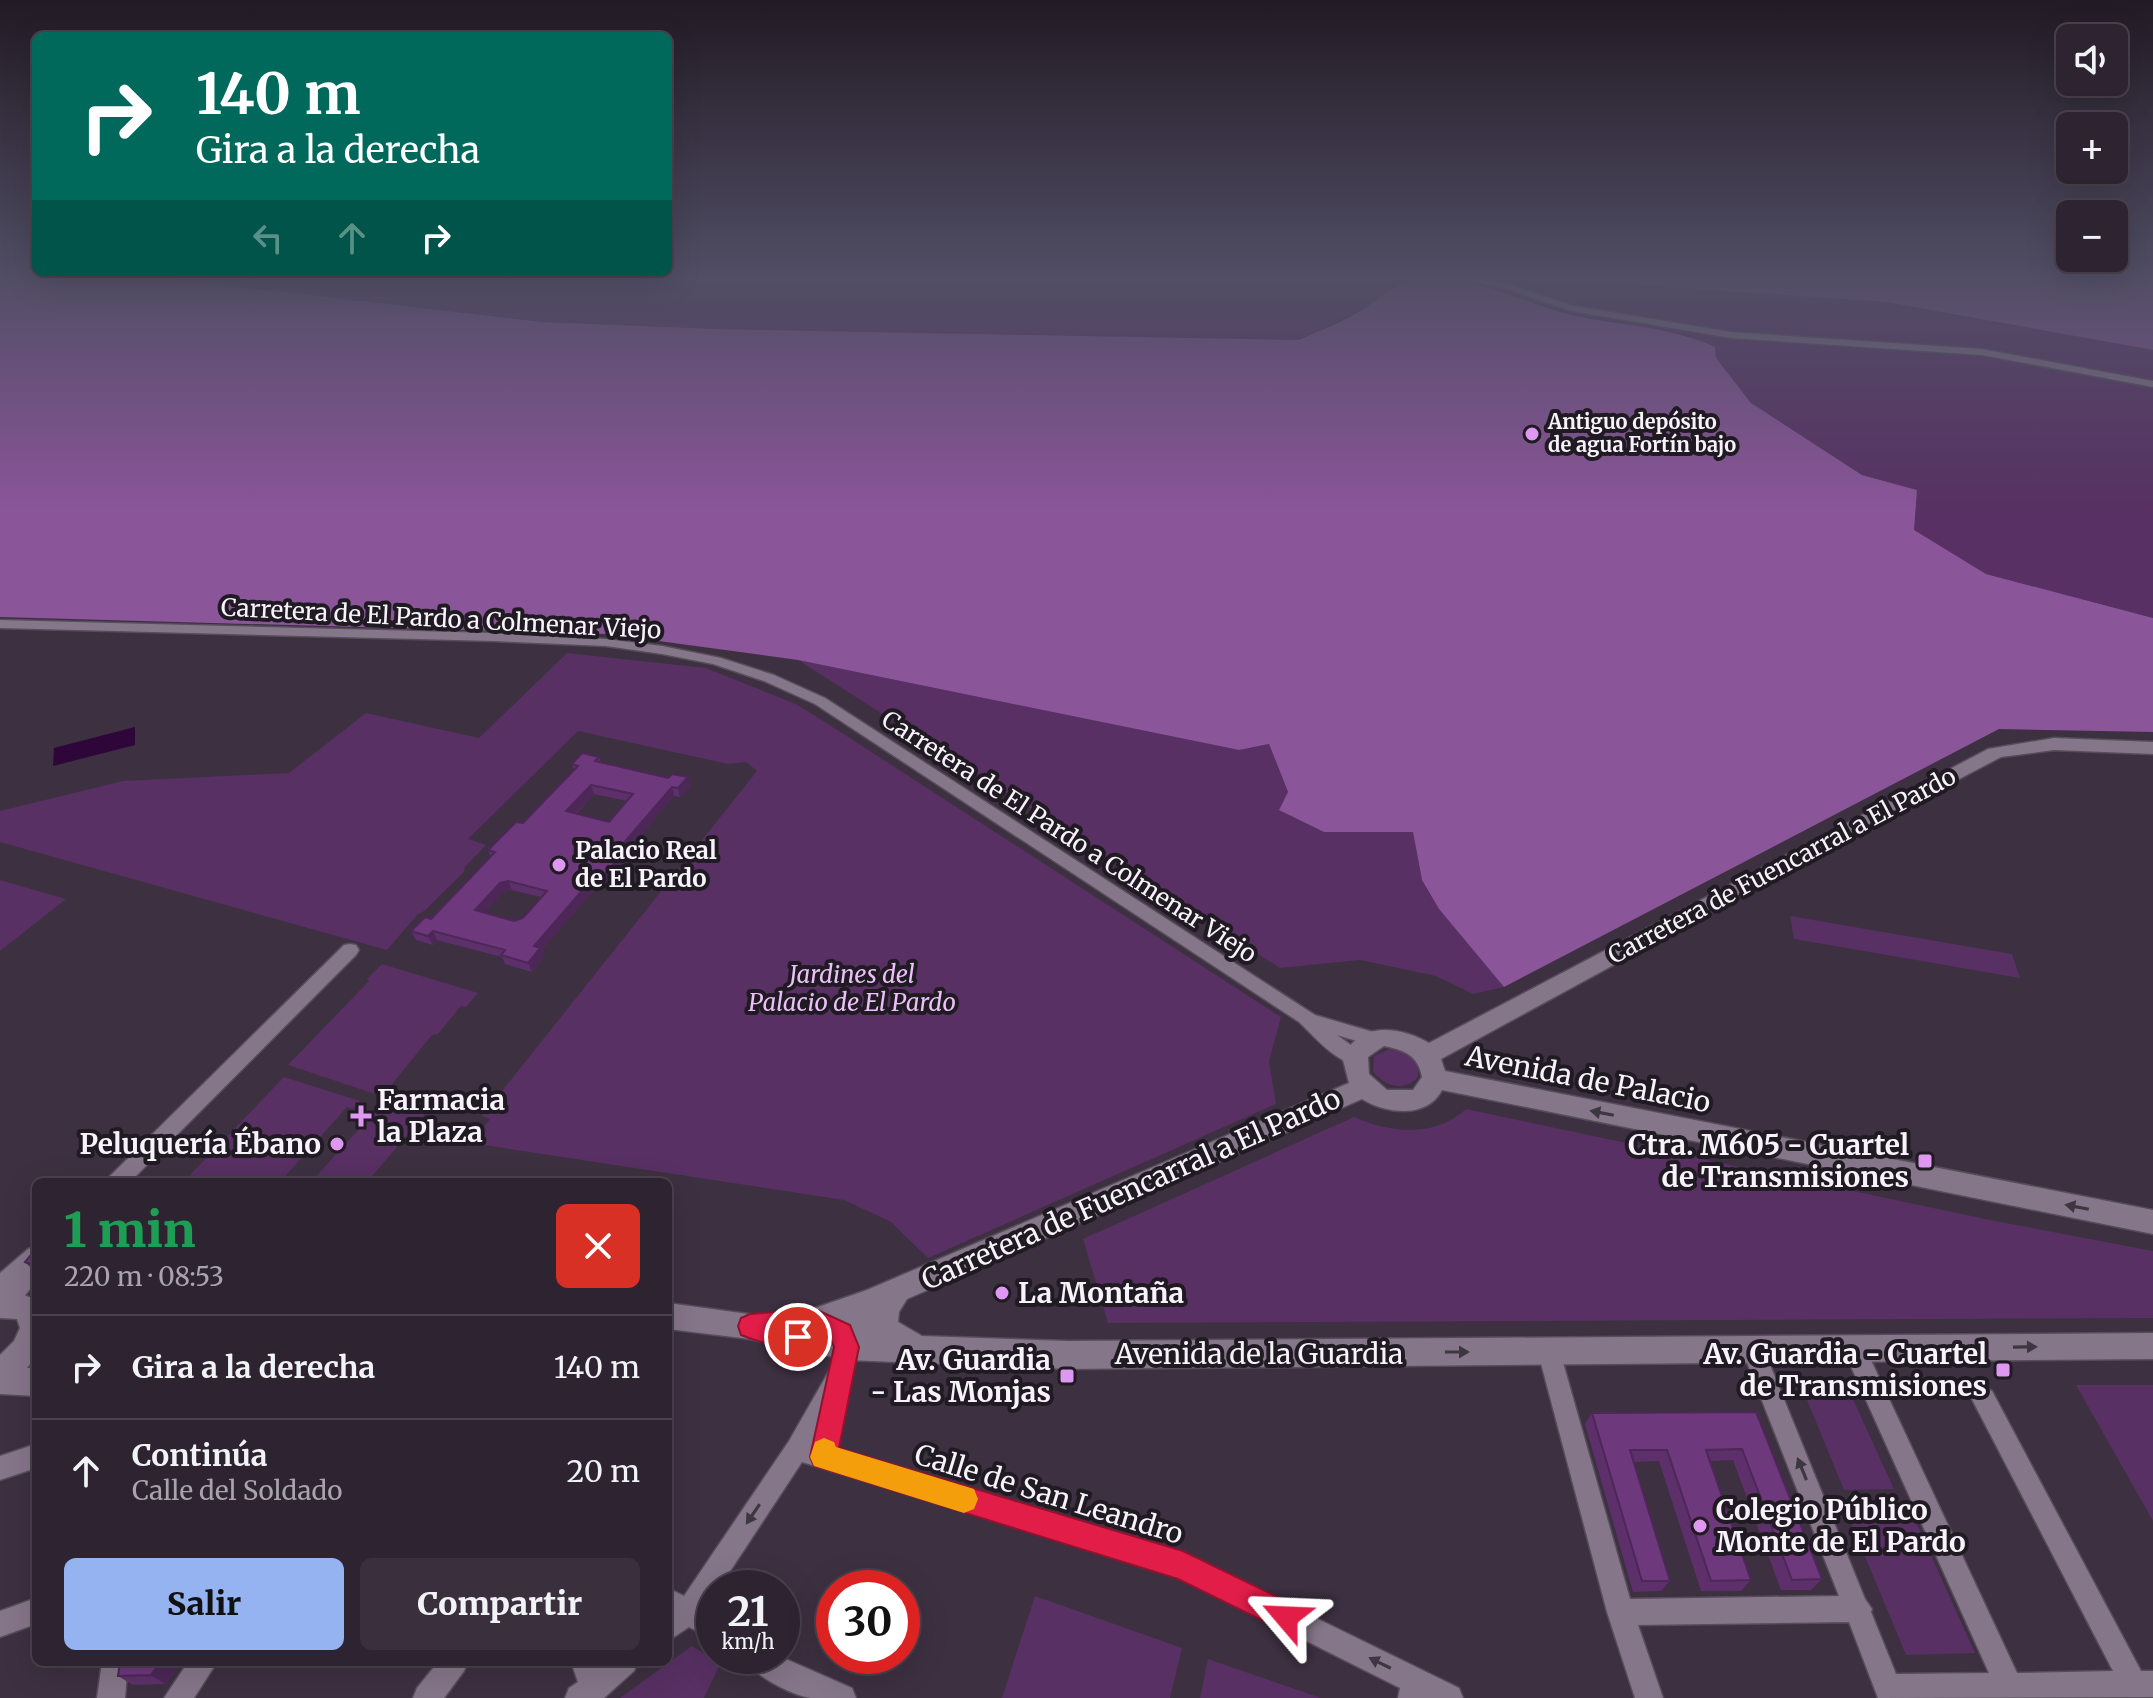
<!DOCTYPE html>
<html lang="es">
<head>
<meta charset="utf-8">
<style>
  body { margin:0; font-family:Merriweather,serif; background:#3a303d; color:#f1f3f6; height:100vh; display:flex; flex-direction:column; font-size:30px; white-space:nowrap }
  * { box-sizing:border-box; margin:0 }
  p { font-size:26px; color:#a7a4ab }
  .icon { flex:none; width:44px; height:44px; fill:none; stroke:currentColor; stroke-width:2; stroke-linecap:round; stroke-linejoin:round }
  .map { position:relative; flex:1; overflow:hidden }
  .drawer { position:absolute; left:32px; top:1178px; width:640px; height:488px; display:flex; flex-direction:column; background:#2e2431; border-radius:12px; box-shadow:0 8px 32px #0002,0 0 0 2px #49414d }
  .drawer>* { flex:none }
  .hud { position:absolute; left:32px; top:32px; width:640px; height:244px; border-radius:12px; box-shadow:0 8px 32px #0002,0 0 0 2px #49414d; background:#00695c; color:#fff; overflow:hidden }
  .fabs { position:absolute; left:2056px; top:24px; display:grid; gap:16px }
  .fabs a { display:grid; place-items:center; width:72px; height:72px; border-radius:12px; background:#2e2431; box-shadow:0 8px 32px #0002,0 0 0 2px #49414d; font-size:40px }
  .speed { position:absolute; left:696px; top:1570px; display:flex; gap:16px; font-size:40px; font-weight:700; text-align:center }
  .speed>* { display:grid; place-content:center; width:104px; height:104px; border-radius:50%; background:#2e2431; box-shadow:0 8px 32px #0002,0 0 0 2px #49414d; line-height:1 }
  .speed small { font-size:20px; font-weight:400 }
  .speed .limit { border:12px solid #d22; background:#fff; color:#111 }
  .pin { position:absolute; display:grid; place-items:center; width:68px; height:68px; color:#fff; margin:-34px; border:4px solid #fff; border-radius:50%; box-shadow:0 2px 8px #0007 }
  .me { position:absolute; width:88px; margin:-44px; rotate:296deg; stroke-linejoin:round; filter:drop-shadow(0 0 6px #0008) }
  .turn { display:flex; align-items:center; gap:28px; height:168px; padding:0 32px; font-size:36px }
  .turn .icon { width:104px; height:104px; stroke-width:2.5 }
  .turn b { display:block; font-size:56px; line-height:68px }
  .lanes { display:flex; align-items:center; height:76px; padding:0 32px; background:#0003; justify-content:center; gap:40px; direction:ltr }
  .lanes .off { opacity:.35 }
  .round { display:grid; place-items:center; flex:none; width:84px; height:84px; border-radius:12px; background:#3a303d }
  .overview { display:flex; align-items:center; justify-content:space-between; height:136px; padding:0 32px }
  h1 { font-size:48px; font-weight:800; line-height:60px; color:#1e9e55 }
  .primary-button { display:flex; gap:16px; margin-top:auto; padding:16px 32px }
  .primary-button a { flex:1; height:92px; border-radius:12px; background:#95b2f1; color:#111; font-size:32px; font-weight:800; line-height:92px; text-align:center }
  .primary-button a+a { background:#3a303d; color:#f1f3f6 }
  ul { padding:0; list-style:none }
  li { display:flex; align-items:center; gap:24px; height:104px; padding:0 32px; border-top:2px solid #49414d }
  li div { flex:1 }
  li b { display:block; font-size:30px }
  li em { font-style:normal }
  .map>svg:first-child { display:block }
  .green { fill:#583063 }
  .forest { fill:#8b559a }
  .water { fill:#2f0639 }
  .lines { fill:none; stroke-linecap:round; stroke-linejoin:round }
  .minor-casing { stroke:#574c5a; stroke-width:3 }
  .tertiary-casing { stroke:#574c5a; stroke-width:3 }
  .minor { fill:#857689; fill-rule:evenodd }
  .tertiary { fill:#857689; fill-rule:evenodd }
  .wall { fill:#5e306b; fill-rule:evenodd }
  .shaded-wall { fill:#4c2757 }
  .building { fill:#6d387c; stroke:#4c2757; stroke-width:2; fill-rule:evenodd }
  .oneway { fill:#3e3641 }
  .route { fill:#e11d48; stroke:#92132f; stroke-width:2 }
  .slow { fill:#f59e0b }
  .poi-dot { fill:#de98f2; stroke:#201b22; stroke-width:3 }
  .labels { text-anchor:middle; stroke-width:8; stroke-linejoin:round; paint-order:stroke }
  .far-poi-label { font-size:20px; font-weight:bold; fill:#f9f1fb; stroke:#201b22; text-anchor:start }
  .street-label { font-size:24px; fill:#f9f1fb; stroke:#201b22 }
  .poi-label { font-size:24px; font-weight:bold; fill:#f9f1fb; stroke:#201b22; text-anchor:start }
  .park-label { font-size:24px; font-style:italic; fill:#ebbff8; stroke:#201b22 }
  .near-street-label { font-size:28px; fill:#f9f1fb; stroke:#201b22 }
  .near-poi-label { font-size:28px; font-weight:bold; fill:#f9f1fb; stroke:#201b22; text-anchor:end }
</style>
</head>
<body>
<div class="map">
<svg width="2153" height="1698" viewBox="0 0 2153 1698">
  <rect width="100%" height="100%" fill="#3d3041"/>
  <path class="green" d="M 138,275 L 1497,275 L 1886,302 L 2153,350 L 2153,618 L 1986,574 L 1913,530 L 1917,490 L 1862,475 L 1751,403 L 1715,358 L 1689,335 L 1570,315 L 1500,291 L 1438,279 L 1405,282 L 1362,310 L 1299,340 L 715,329 L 544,322 Z
    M 567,653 L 706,668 L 796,704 L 828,724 L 1281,1017 L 1269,1061 L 1276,1104 L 928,1258 L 891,1222 L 844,1200 L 471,1143 L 490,1119 L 482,1116 L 757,771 L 746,762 L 728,764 L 578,731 L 468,839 L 486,845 L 465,867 L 464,872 L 424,911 L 417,915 L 387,950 L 0,842 L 0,811 L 123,781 L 289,773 L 366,713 L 479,738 Z
    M 798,660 L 1239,750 L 1269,744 L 1288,793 L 1279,809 L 1324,832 L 1413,831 L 1422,880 L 1439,909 L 1504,987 L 1473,994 L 1436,976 L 1360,960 L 1280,968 Z
    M 0,880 L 66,899 L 0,951 Z
    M 1790,916 L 2012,954 L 2020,978 L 1794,939 Z
    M 382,964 L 478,993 L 466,1007 L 461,1006 L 438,1034 L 432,1035 L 388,1089 L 392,1092 L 388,1098 L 427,1112 L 367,1182 L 311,1182 L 387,1098 L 288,1065 L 369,981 L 367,979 Z
    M 1392,1048 L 1400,1049 L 1418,1063 L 1418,1077 C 1404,1092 1386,1087 1373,1072 L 1374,1056 Z
    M 284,1077 L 360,1101 L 353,1109 L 347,1107 L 280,1182 L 211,1182 L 190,1175 Z
    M 1466,1109 L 1990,1220 L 2153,1251 L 2153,1318 L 1108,1323 L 1083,1239 L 1354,1117 C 1390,1133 1435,1138 1466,1109 Z
    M 2076,1385 L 2153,1385 L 2153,1521 Z
    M 1852,1397 L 1894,1489 L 1844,1490 L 1807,1400 Z
    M 1911,1511 L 1975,1653 L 1906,1655 L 1847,1513 Z
    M 1035,1596 L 1182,1648 L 1170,1698 L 1002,1698 Z
    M 692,1646 L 720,1664 L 704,1698 L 620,1698 Z
    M 1208,1659 L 1321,1698 L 1200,1698 Z"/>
  <path class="forest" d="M 0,275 L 138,275 L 542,322 L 715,329 L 1299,340 C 1321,330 1345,321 1365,308 C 1378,300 1392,286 1406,282 C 1458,266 1523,304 1572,315 C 1620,326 1670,326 1715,347 L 1716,358 L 1751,403 L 1862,475 L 1917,490 L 1914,530 L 1986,574 L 2153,618 L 2153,732 L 1999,729 L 1504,987 L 1439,909 L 1422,880 L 1413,832 L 1324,832 L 1279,810 L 1288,792 L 1269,744 L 1239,750 L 798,660 L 607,634 L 0,617 Z
    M 1497,275 L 2153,275 L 2153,350 L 1886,302 Z"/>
  <path class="water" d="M 135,727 L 135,745 L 53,766 L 54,748 Z"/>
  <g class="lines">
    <defs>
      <path id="minor" d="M 1439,275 L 1458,275 L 1505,283 L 1574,306 L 1731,332 L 1982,349 L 2153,381 L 2153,387 L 1982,355 L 1731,338 L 1572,311 L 1503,288 Z
        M 0,620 L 493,633 L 606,639 L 662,646 L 721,658 L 774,675 L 825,698 L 1315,1015 L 1380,1034 L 1382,1039 L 1380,1044 L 1373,1046 L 1337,1035 L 1362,1053 L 1364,1058 L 1362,1063 C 1342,1070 1313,1035 1299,1022 L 815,704 L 764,681 L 713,664 L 662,654 L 606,646 L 493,641 L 0,628 Z
        M 350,944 L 356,945 L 359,950 L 356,955 L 130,1182 L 107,1182 L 110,1176 L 344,945 Z
        M 36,1246 L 36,1282 L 12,1311 L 4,1314 L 0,1313 L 0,1273 L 28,1249 Z
        M 847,1336 L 855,1339 L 858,1347 L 846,1385 L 848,1389 L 837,1449 L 1183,1553 L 1459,1688 L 1463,1698 L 1398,1698 L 1400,1688 L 1179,1577 L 802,1462 L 719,1588 L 714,1588 L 714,1596 L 706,1608 L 714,1613 L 714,1640 L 689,1627 L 668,1641 L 668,1588 L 684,1596 L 789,1441 L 829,1371 L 839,1339 Z
        M 1854,1338 L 1862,1341 L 2017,1673 L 2113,1671 L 1976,1407 L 1972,1399 L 1976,1391 L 1984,1388 L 1992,1391 L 2141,1671 L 2153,1671 L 2153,1697 L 1878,1698 L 1849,1622 L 1638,1625 L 1663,1698 L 1635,1698 L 1607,1612 L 1538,1352 L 1541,1344 L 1549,1341 L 1557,1344 L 1560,1352 L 1630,1599 L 1839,1596 L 1742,1350 L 1745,1342 L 1753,1339 L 1761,1342 L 1764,1350 L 1865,1599 L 1872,1609 L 1871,1612 L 1896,1674 L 1989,1673 L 1843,1349 L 1846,1341 Z
        M 36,1444 L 36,1468 L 0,1480 L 0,1456 Z
        M 36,1598 L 36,1624 L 0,1637 L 0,1611 Z
        M 743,1656 L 779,1656 L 852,1688 L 856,1698 C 841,1698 825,1698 811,1698 C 791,1695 750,1674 743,1656 Z
        M 102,1662 L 128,1662 L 125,1698 L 97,1698 Z
        M 188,1662 L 217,1662 L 194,1698 L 164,1698 Z
        M 438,1662 L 468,1662 L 464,1671 L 444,1698 L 413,1698 L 417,1688 Z
        M 571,1662 L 597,1662 L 599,1666 L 604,1662 L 638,1662 L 634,1671 L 604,1698 L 565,1698 L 569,1688 L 578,1682 Z"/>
      <path id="tertiary" d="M 2054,738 L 2153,742 L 2153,754 L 2054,750 L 2001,757 L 1828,848 L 1441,1059 L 1445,1071 L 2153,1210 L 2153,1234 L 1442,1090 C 1427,1119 1386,1114 1362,1099 L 907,1299 L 899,1312 L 898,1322 L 922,1336 L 1068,1341 L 2153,1333 L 2153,1359 L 1068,1369 L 847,1360 L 750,1339 L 668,1329 L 668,1303 L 763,1316 L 815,1308 L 867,1290 L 1349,1083 L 1343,1060 C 1356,1020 1400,1026 1429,1043 L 1988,749 ZM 1384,1046 C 1404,1050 1418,1055 1422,1077 L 1413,1090 L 1387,1090 L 1369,1074 L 1368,1057 ZM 845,1323 L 840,1332 L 828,1329 Z
        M 0,1292 L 17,1292 L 36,1300 L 36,1356 L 27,1368 L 36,1368 L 36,1396 L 0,1394 L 0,1355 L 14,1341 L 20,1328 L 17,1319 L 0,1318 Z"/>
    </defs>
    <use href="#minor" class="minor-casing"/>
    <use href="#tertiary" class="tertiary-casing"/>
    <use href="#minor" class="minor"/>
    <use href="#tertiary" class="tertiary"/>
  </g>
  <path class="wall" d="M 599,757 L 601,762 L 668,778 L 688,777 L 690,786 L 680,797 L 674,796 L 628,851 L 630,857 L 603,889 L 596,887 L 541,951 L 544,957 L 532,972 L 505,964 L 502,957 L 437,940 L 433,945 L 416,940 L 411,931 L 431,919 L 491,857 L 488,850 L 523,823 L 574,770 L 572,764 ZM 594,794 L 627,801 L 609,822 L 576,814 ZM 512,890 L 541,897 L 523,918 L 514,921 L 484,913 L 503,892 Z
    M 36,1249 L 36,1273 L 25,1262 Z
    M 1756,1412 L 1822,1579 L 1811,1590 L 1781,1590 L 1733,1460 L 1709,1461 L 1751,1580 L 1741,1591 L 1701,1591 L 1659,1461 L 1633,1462 L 1670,1581 L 1661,1591 L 1633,1592 L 1585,1424 L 1592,1413 Z
    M 120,1662 L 182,1662 L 165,1684 L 133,1685 L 118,1676 Z"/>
  <path class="shaded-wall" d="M 688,777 L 690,786 L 680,797 L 678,788 Z
    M 591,785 L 594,794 L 569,820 L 566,811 Z
    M 672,787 L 674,796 L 628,851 L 630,857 L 603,889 L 600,880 L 621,846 Z
    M 593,878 L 596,887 L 541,951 L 544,957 L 532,972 L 528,963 L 534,946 Z
    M 508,881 L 512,890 L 503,892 L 479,919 L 475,910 L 500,883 Z
    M 433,931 L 437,940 L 433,945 L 428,936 Z
    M 160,1662 L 182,1662 L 165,1684 L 151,1675 Z"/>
  <path class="building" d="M 582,753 L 599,757 L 595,761 L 668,778 L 672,774 L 688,777 L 678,788 L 672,787 L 621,846 L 627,848 L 600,880 L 593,878 L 534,946 L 540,948 L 528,963 L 501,955 L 505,950 L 433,931 L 428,936 L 411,931 L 425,917 L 431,919 L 495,852 L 488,850 L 516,822 L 523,823 L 578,766 L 572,764 ZM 591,785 L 633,794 L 609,822 L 566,811 ZM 508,881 L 547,891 L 523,918 L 514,921 L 475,910 L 500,883 Z
    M 36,1249 L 36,1266 L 25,1262 Z
    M 1756,1412 L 1822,1579 L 1792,1580 L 1742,1449 L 1706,1450 L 1751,1580 L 1711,1581 L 1667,1450 L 1630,1450 L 1670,1581 L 1642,1581 L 1592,1413 Z
    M 120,1662 L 160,1662 L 151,1675 L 118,1676 Z"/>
  <defs><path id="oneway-solid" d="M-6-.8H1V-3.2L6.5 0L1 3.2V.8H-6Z" transform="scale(2)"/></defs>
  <g class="oneway">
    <use href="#oneway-solid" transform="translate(1602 1113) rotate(-169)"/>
    <use href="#oneway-solid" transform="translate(2077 1207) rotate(-169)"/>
    <use href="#oneway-solid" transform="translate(2025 1347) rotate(-1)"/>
    <use href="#oneway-solid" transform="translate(1457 1352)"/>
    <use href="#oneway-solid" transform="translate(1802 1469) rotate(-112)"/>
    <use href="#oneway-solid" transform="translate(753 1514) rotate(124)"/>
    <use href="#oneway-solid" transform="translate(1380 1663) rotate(-154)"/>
  </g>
  <linearGradient id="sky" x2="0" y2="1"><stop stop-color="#221a24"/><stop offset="0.54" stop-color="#514e65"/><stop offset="1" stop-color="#514e65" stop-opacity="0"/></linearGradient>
  <rect width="2153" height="513" fill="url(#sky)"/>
  <path class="route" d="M 815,1309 L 850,1325 L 859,1347 L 839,1448 L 1183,1551 L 1296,1606 L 1301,1617 L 1296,1627 L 1286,1632 L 1178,1579 L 814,1466 L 810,1457 L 834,1347 L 832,1342 L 810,1334 L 807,1345 C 790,1352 759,1342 741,1335 L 738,1326 L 741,1318 L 750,1314 Z"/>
  <path class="slow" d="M 824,1438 L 834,1442 L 836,1447 L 974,1489 L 978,1499 L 974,1509 L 964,1513 L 814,1466 L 810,1457 L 815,1442 Z"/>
  <g class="poi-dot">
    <circle cx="1532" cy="434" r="8"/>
    <circle cx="559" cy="865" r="8"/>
    <path d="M357 1104h8v8h8v8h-8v8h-8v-8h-8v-8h8z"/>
    <circle cx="337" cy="1144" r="8"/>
    <rect x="1917" y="1153" width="16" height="16" rx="4"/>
    <circle cx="1002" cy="1293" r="8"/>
    <rect x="1995" y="1362" width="16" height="16" rx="4"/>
    <rect x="1059" y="1368" width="16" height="16" rx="4"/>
    <circle cx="1700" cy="1526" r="8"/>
  </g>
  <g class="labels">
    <g class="far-poi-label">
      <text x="1548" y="429">Antiguo depósito<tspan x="1548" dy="23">de agua Fortín bajo</tspan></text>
    </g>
    <g class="street-label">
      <text transform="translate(441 619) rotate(3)" y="8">Carretera de El Pardo a Colmenar Viejo</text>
      <text transform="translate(1069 837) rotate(33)" y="8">Carretera de El Pardo a Colmenar Viejo</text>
      <text transform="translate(1782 866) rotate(-28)" y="8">Carretera de Fuencarral a El Pardo</text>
    </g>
    <g class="poi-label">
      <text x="575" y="859">Palacio Real<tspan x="575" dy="28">de El Pardo</tspan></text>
    </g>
    <g class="park-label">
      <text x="852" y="983">Jardines del<tspan x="852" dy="28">Palacio de El Pardo</tspan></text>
    </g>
    <g class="near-street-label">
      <text transform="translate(1588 1079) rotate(11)" y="10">Avenida de Palacio</text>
      <text transform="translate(1131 1189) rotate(-24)" y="10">Carretera de Fuencarral a El Pardo</text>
      <text x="1259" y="1364">Avenida de la Guardia</text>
      <text transform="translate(1049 1494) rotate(17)" y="10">Calle de San Leandro</text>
    </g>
    <g class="near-poi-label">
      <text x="377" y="1110" text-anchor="start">Farmacia<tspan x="377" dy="32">la Plaza</tspan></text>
      <text x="321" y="1154">Peluquería Ébano</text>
      <text x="1909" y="1155">Ctra. M605 - Cuartel<tspan x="1909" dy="32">de Transmisiones</tspan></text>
      <text x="1018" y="1303" text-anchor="start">La Montaña</text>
      <text x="1987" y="1364">Av. Guardia - Cuartel<tspan x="1987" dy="32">de Transmisiones</tspan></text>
      <text x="1051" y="1370">Av. Guardia<tspan x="1051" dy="32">- Las Monjas</tspan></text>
      <text x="1716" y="1520" text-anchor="start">Colegio Público<tspan x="1716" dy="32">Monte de El Pardo</tspan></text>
    </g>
  </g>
</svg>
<div class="fabs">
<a><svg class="icon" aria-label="sound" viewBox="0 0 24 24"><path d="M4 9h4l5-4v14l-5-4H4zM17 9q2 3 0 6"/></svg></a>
<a>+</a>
<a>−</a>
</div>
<div class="speed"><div>21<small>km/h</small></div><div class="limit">30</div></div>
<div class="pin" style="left:798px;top:1337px;background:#d93025"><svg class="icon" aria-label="arrive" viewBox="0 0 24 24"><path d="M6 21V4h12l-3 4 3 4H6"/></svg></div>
<svg class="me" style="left:1286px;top:1617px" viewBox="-20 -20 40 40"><path d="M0-17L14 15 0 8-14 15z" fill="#e11d48" stroke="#fff" stroke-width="4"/></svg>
<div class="hud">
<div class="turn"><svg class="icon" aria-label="right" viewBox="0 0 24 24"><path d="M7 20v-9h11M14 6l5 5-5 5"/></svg><div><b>140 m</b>Gira a la derecha</div></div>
<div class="lanes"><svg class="icon off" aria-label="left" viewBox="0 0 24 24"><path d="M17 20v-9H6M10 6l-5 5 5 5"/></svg><svg class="icon off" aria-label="ahead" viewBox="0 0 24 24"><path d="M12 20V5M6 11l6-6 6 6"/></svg><svg class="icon" aria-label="right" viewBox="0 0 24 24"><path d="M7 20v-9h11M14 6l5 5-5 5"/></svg></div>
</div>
<section class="drawer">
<div class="overview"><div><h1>1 min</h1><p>220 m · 08:53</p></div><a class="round" style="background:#d93025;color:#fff"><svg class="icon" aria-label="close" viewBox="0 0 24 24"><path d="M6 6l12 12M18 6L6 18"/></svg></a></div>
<ul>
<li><svg class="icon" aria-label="right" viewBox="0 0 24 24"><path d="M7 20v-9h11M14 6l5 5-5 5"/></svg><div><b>Gira a la derecha</b></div><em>140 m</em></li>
<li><svg class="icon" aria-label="ahead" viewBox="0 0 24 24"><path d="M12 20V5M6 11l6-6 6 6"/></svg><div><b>Continúa</b><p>Calle del Soldado</p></div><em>20 m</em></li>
</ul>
<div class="primary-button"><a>Salir</a><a>Compartir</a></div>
</section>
</div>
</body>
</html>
